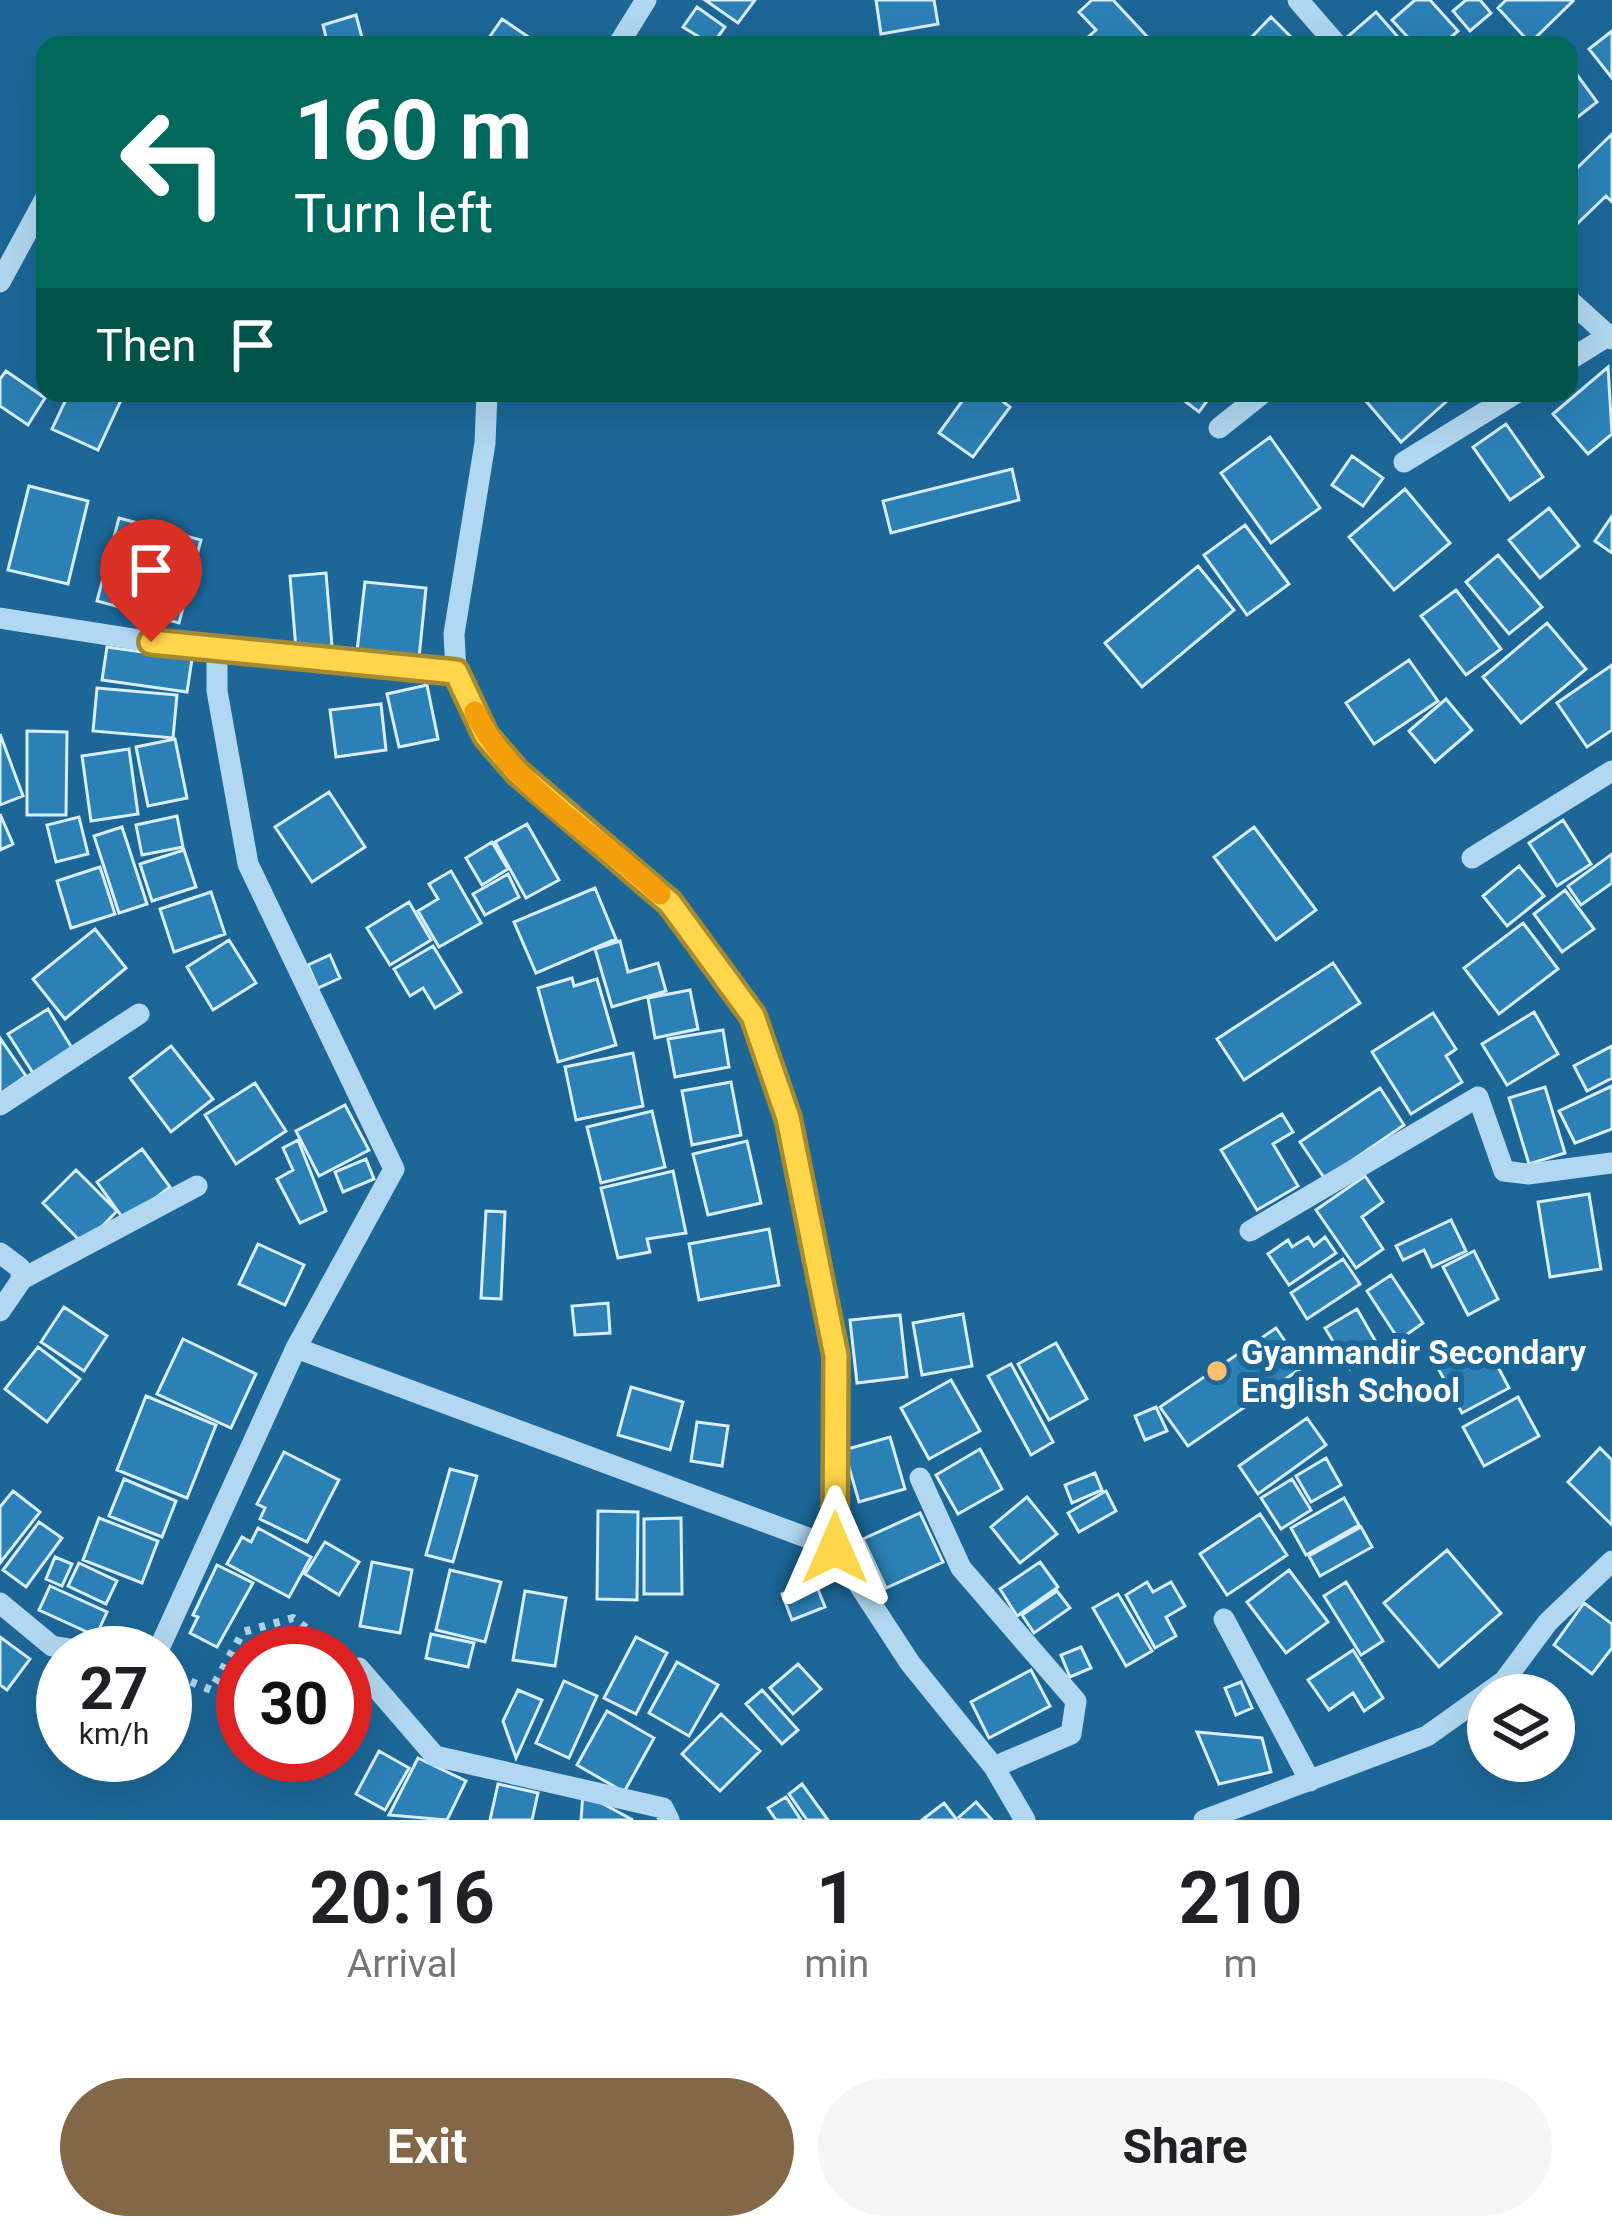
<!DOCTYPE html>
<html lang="en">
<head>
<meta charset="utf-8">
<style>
  body { margin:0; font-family:Roboto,sans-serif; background:#f6f6f6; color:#202124; height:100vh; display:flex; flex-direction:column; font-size:45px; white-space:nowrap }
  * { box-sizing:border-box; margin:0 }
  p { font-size:39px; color:#757577 }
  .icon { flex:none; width:66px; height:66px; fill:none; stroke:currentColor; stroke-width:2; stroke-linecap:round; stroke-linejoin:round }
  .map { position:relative; height:1820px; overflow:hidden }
  .details { display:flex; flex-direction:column; background:#fff; flex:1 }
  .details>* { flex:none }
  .guide { position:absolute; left:36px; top:36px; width:1542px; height:366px; border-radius:24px; box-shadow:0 12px 48px #0002; background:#00695c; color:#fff; overflow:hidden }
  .fabs { position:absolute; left:1467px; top:1674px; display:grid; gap:24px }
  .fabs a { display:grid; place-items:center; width:108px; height:108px; border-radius:50%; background:#fff; box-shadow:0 12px 48px #0002; font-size:60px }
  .speed { position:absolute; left:36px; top:1626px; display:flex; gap:24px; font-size:60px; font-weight:700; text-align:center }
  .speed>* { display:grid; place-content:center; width:156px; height:156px; border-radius:50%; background:#fff; box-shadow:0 12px 48px #0002; line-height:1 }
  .speed small { font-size:30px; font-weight:400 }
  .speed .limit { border:18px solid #d22; background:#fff; color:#111 }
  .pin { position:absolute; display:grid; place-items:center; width:102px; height:102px; color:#fff; margin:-123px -51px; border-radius:50% 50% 50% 0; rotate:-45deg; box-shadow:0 0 12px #0007 }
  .pin .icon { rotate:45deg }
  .me { position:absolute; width:132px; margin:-66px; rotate:0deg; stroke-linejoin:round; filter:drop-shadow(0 0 9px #0008) }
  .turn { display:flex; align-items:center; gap:42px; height:252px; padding:0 60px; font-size:54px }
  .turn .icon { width:156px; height:156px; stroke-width:2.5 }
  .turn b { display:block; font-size:84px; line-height:102px }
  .then { display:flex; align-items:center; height:114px; padding:0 60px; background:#0003; gap:24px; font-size:45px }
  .eta { display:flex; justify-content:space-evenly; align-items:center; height:204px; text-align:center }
  .eta b { font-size:72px; font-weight:700; line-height:84px }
  .cta { display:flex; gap:24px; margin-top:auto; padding:24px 60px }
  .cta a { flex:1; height:138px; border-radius:72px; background:#846746; color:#fff; font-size:48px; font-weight:700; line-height:138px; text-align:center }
  .cta a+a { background:#f6f6f6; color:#202124 }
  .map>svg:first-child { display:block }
  .building { fill:#2b80b5; stroke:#d8eefb; stroke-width:3 }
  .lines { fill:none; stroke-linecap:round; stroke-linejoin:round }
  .path { stroke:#b1d8f0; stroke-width:8; stroke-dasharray:6 9; stroke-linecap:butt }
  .minor { stroke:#b1d8f0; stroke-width:21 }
  .route-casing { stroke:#a68a30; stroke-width:30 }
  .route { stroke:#ffd54a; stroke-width:21 }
  .slow { stroke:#f59e0b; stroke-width:21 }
  .poi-dot { fill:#ffbd70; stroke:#1c6798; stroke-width:4.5 }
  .labels { text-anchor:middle; stroke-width:12; stroke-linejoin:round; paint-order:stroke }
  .poi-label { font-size:33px; font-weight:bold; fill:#fff; stroke:#1c6798; text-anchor:start }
</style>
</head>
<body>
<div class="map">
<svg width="1612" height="1820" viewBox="0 0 1612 1820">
  <rect width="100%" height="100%" fill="#1c6798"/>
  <path class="building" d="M 705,0 L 755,0 L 738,23 Z
    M 876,0 L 934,0 L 938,24 L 881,34 Z
    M 1092,0 L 1113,0 L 1155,45 L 1079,45 L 1096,30 L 1079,12 Z
    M 1415,0 L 1430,0 L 1458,31 L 1442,45 L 1415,45 L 1392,20 Z
    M 1466,0 L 1480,0 L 1491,13 L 1470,31 L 1453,11 Z
    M 1506,0 L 1572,0 L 1573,1 L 1530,43 L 1498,8 Z
    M 697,7 L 725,27 L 712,45 L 683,27 Z
    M 1376,12 L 1405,45 L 1352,45 L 1346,38 Z
    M 356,15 L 364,45 L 328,45 L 323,25 Z
    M 1271,17 L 1299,45 L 1244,45 Z
    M 502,19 L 533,40 L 529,45 L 484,45 Z
    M 1612,31 L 1612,78 L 1589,49 Z
    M 1569,64 L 1597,102 L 1569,124 Z
    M 1612,134 L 1612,202 L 1606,196 L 1578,223 L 1569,214 L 1569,176 Z
    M 1608,367 L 1612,434 L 1588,454 L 1553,414 Z
    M 6,371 L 45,398 L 28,425 L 0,406 L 0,379 Z
    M 69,393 L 123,396 L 98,450 L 52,429 Z
    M 968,393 L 992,393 L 1010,407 L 973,457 L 939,433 Z
    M 1174,393 L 1213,393 L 1199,412 Z
    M 1359,393 L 1441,393 L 1448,400 L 1401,442 Z
    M 1506,424 L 1543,477 L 1510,500 L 1473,447 Z
    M 1270,437 L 1320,508 L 1271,543 L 1221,473 Z
    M 1352,456 L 1383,478 L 1363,506 L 1332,485 Z
    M 1012,469 L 1019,500 L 891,533 L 883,501 Z
    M 29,486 L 88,501 L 68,584 L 8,570 Z
    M 1405,489 L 1450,543 L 1394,590 L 1349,537 Z
    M 1549,508 L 1579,546 L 1540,578 L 1509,540 Z
    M 1612,516 L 1612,553 L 1595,541 Z
    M 119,518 L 201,540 L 179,623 L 97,601 Z
    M 1245,525 L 1289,584 L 1247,615 L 1204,555 Z
    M 1498,555 L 1542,607 L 1509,634 L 1466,582 Z
    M 1198,566 L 1234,610 L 1142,687 L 1105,643 Z
    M 326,573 L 332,646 L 296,649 L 290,576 Z
    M 365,582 L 426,588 L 419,658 L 357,651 Z
    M 1456,590 L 1501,649 L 1466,675 L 1421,616 Z
    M 1547,623 L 1586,669 L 1521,723 L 1483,677 Z
    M 107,647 L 192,659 L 187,692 L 102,680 Z
    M 1409,660 L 1438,701 L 1374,744 L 1346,703 Z
    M 1612,665 L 1612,730 L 1587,747 L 1557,703 Z
    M 427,685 L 438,739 L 399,747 L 387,694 Z
    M 97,688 L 177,695 L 173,738 L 93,731 Z
    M 1446,699 L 1472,730 L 1435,762 L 1409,731 Z
    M 381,704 L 386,750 L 336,757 L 330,710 Z
    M 27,731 L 67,732 L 66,815 L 27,815 Z
    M 0,734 L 23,796 L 0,805 Z
    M 175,739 L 187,798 L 148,806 L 136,747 Z
    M 129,749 L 138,814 L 91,821 L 82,756 Z
    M 329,792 L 365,847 L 312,882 L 275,827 Z
    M 0,814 L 13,844 L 0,850 Z
    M 177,816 L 183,847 L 142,855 L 136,825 Z
    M 79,817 L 88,854 L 56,862 L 47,825 Z
    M 1563,820 L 1591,864 L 1557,886 L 1529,843 Z
    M 527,824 L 559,880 L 526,898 L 495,842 Z
    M 122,827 L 147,904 L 119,913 L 94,836 Z
    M 1254,827 L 1316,910 L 1276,940 L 1214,857 Z
    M 492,842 L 508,869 L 482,885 L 466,858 Z
    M 184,850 L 196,887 L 152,901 L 140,864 Z
    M 1612,854 L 1612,883 L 1581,905 L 1568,886 Z
    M 1519,866 L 1544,896 L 1507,926 L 1483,896 Z
    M 100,867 L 115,914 L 71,928 L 57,881 Z
    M 451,871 L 481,923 L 439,947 L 418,911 L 438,899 L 429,884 Z
    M 508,874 L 519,897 L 485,915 L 473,894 Z
    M 595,888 L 616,939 L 536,973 L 514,922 Z
    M 1565,890 L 1594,929 L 1562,952 L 1534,914 Z
    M 211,892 L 225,934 L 174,952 L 160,909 Z
    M 409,902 L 431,940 L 390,965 L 367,928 Z
    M 1523,923 L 1558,969 L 1499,1014 L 1464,968 Z
    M 95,929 L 126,968 L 65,1019 L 33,979 Z
    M 229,940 L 256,983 L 213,1010 L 187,967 Z
    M 620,941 L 628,972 L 658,963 L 666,991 L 612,1007 L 595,949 Z
    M 433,946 L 461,992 L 435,1008 L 423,988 L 410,996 L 394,969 Z
    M 330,955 L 340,978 L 318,988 L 308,965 Z
    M 1333,963 L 1360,1003 L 1244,1080 L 1217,1039 Z
    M 572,978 L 574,986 L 597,979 L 616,1045 L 558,1062 L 538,988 Z
    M 690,990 L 698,1029 L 655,1038 L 648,998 Z
    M 48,1009 L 72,1048 L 33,1073 L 8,1034 Z
    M 1534,1012 L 1558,1054 L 1507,1085 L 1482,1044 Z
    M 1433,1013 L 1456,1049 L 1446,1056 L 1462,1082 L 1411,1114 L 1372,1052 Z
    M 723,1030 L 729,1067 L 675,1077 L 668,1039 Z
    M 0,1038 L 26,1076 L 0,1094 Z
    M 171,1046 L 213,1099 L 171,1132 L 130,1078 Z
    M 1612,1046 L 1612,1078 L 1587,1091 L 1574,1066 Z
    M 633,1053 L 643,1106 L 576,1120 L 565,1067 Z
    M 731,1082 L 741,1135 L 692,1145 L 682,1091 Z
    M 255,1083 L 286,1131 L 236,1164 L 205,1115 Z
    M 1612,1086 L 1612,1129 L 1575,1143 L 1559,1111 Z
    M 1545,1087 L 1565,1153 L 1529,1164 L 1509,1098 Z
    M 1380,1088 L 1404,1125 L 1325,1179 L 1300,1142 Z
    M 345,1105 L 369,1150 L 319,1176 L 296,1131 Z
    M 652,1111 L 665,1167 L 601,1183 L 587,1127 Z
    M 1282,1114 L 1293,1132 L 1273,1144 L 1298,1186 L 1257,1210 L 1221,1150 Z
    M 298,1140 L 326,1211 L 300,1223 L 277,1179 L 293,1170 L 283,1148 Z
    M 747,1141 L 761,1203 L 708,1215 L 693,1154 Z
    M 142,1149 L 170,1187 L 125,1221 L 97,1182 Z
    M 366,1159 L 374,1179 L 343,1192 L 335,1172 Z
    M 76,1170 L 117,1211 L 84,1245 L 43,1203 Z
    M 673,1171 L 686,1233 L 647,1239 L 650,1252 L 618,1258 L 601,1188 Z
    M 1365,1176 L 1383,1202 L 1362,1217 L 1383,1249 L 1356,1268 L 1316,1210 Z
    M 1589,1194 L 1601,1269 L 1550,1277 L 1538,1202 Z
    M 486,1211 L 505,1212 L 501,1299 L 481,1298 Z
    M 1451,1220 L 1466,1251 L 1432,1267 L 1424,1250 L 1403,1260 L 1396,1246 Z
    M 769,1229 L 779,1285 L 699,1300 L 689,1244 Z
    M 1308,1237 L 1314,1246 L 1325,1237 L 1336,1253 L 1289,1285 L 1268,1254 L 1288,1240 L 1292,1247 Z
    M 258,1244 L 304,1265 L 285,1305 L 239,1284 Z
    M 1474,1251 L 1498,1299 L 1468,1315 L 1443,1267 Z
    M 1343,1259 L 1360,1284 L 1307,1319 L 1291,1293 Z
    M 1391,1275 L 1423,1323 L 1399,1340 L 1367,1291 Z
    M 608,1303 L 610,1333 L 575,1335 L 572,1306 Z
    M 64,1307 L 107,1336 L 84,1371 L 41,1342 Z
    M 1357,1309 L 1380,1349 L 1350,1369 L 1325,1328 Z
    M 963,1314 L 972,1366 L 922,1375 L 913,1323 Z
    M 900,1315 L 907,1377 L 857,1383 L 850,1320 Z
    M 1276,1328 L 1303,1367 L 1188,1446 L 1160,1407 Z
    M 183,1339 L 256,1374 L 231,1428 L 157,1394 Z
    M 1456,1342 L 1465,1360 L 1488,1348 L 1509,1388 L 1462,1413 L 1431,1355 Z
    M 1056,1343 L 1087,1399 L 1049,1420 L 1018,1364 Z
    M 38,1347 L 80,1379 L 47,1422 L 5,1389 Z
    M 1011,1364 L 1053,1442 L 1031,1455 L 988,1376 Z
    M 951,1380 L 980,1431 L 929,1459 L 901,1408 Z
    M 631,1387 L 683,1402 L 670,1450 L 618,1435 Z
    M 146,1396 L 216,1425 L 187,1498 L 117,1470 Z
    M 1518,1397 L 1539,1436 L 1484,1466 L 1463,1427 Z
    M 1156,1407 L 1167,1431 L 1145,1440 L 1135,1416 Z
    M 1307,1418 L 1326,1445 L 1258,1494 L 1239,1466 Z
    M 697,1422 L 728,1426 L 722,1466 L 691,1461 Z
    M 890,1437 L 905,1489 L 859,1502 L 844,1450 Z
    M 1600,1448 L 1612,1460 L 1612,1525 L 1568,1482 Z
    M 980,1449 L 1002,1489 L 958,1514 L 936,1475 Z
    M 284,1452 L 339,1480 L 307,1542 L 260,1519 L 265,1508 L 257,1504 Z
    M 1326,1458 L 1341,1485 L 1311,1502 L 1296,1476 Z
    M 450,1469 L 477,1476 L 453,1562 L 426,1555 Z
    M 1095,1473 L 1102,1490 L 1072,1503 L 1065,1485 Z
    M 124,1479 L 176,1501 L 162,1537 L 109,1516 Z
    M 1292,1479 L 1311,1510 L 1281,1529 L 1261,1498 Z
    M 13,1491 L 40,1512 L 0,1563 L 0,1507 Z
    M 1106,1491 L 1116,1511 L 1079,1532 L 1068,1513 Z
    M 1027,1497 L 1057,1534 L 1020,1563 L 991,1527 Z
    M 1344,1498 L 1359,1525 L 1306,1555 L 1291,1528 Z
    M 598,1511 L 638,1512 L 637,1600 L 597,1599 Z
    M 920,1513 L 943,1562 L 886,1588 L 863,1539 Z
    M 1260,1514 L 1287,1555 L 1227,1595 L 1200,1554 Z
    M 99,1518 L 158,1541 L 142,1583 L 83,1560 Z
    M 681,1518 L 682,1594 L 644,1594 L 644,1519 Z
    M 39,1522 L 62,1538 L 26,1587 L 3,1570 Z
    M 1361,1527 L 1372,1547 L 1320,1576 L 1309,1556 Z
    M 258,1528 L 311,1557 L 289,1597 L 227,1564 L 242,1537 L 251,1542 Z
    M 325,1542 L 359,1562 L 339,1595 L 305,1574 Z
    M 1447,1550 L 1501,1613 L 1439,1667 L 1384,1603 Z
    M 55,1557 L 72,1564 L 62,1586 L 46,1579 Z
    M 372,1562 L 412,1570 L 400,1633 L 360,1626 Z
    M 1040,1562 L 1058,1587 L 1017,1616 L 1000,1589 Z
    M 79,1563 L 117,1581 L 106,1604 L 68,1586 Z
    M 217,1565 L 253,1583 L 217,1647 L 190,1633 L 198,1617 L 193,1615 Z
    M 450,1570 L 501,1582 L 485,1642 L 436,1630 Z
    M 1289,1570 L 1328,1622 L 1286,1653 L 1247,1602 Z
    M 815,1582 L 825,1607 L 792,1620 L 782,1594 Z
    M 1147,1582 L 1153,1592 L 1171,1582 L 1185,1606 L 1166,1617 L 1176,1636 L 1155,1648 L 1126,1595 Z
    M 1346,1582 L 1383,1641 L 1361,1655 L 1324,1596 Z
    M 50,1586 L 107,1612 L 96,1636 L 39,1610 Z
    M 525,1591 L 566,1598 L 555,1666 L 513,1660 Z
    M 1057,1591 L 1070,1608 L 1034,1633 L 1022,1615 Z
    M 1118,1594 L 1152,1651 L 1126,1666 L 1093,1608 Z
    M 1584,1603 L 1612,1624 L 1612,1648 L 1592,1674 L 1554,1645 Z
    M 431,1634 L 474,1643 L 468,1667 L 426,1658 Z
    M 0,1637 L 30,1659 L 7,1690 L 0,1685 Z
    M 636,1637 L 667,1653 L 636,1714 L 604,1698 Z
    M 1081,1647 L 1091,1668 L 1070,1677 L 1061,1655 Z
    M 1353,1650 L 1383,1698 L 1364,1711 L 1353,1693 L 1329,1710 L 1308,1680 Z
    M 677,1662 L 718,1685 L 689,1736 L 649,1713 Z
    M 798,1664 L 821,1689 L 793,1714 L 770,1688 Z
    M 1031,1670 L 1050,1706 L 989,1738 L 971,1702 Z
    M 564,1681 L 597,1696 L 569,1758 L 536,1743 Z
    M 1241,1682 L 1252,1708 L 1236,1715 L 1225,1688 Z
    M 518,1690 L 542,1700 L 516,1758 L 503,1721 Z
    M 762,1690 L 798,1730 L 782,1744 L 746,1704 Z
    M 607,1711 L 654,1738 L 624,1792 L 577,1765 Z
    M 721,1714 L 760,1751 L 720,1791 L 682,1754 Z
    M 1197,1732 L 1262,1738 L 1271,1772 L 1219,1784 Z
    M 379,1751 L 409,1768 L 385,1810 L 356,1794 Z
    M 418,1758 L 466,1781 L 447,1820 L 389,1815 Z
    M 498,1784 L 538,1793 L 532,1820 L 490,1820 Z
    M 802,1784 L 828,1820 L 807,1820 L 789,1794 Z
    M 583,1793 L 633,1820 L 581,1820 Z
    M 786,1797 L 801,1820 L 776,1820 L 768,1808 Z
    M 976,1802 L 992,1820 L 962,1820 L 959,1817 Z
    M 944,1803 L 957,1820 L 922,1820 Z"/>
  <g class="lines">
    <path class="path" d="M 177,1676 L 211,1690 L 243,1632 L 293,1618 L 335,1650"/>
    <path class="minor" d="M 1298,0 L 1337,45
      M 618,45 L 646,0
      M 0,282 L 45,199
      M 1569,300 L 1612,339
      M 1569,360 L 1608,336
      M 487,393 L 485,443 L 454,634 L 456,672 L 486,736 L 517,772 L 670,903 L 753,1016 L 788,1118 L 836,1356 L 835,1548 L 910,1663 L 994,1767 L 1025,1820
      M 1219,428 L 1263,393
      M 1404,462 L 1516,393
      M 0,618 L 217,652 L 456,672
      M 1472,858 L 1612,771
      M 0,1105 L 139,1014
      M 1250,1231 L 1478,1097 L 1504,1171 L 1528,1174 L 1612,1163
      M 0,1253 L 20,1268 L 22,1279 L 0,1311
      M 22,1279 L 197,1186
      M 296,1348 L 835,1548
      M 920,1478 L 961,1568 L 1076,1701 L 1071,1734 L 994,1767
      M 0,1603 L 52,1646 L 94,1653
      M 1224,1619 L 1310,1781
      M 157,1653 L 296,1348 L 394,1169 L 248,864 L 217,691 L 217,652
      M 359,1668 L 435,1756 L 663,1808 L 669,1820
      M 1204,1820 L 1427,1736 L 1504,1681 L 1548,1622 L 1612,1561"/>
  </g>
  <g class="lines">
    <defs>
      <path id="route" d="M 151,642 L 456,672 L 486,736 L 517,772 L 670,903 L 753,1016 L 788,1118 L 836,1356 L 835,1548"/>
    </defs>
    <use href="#route" class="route-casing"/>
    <use href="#route" class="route"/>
    <path class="slow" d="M 475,712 C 508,784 602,839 660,894"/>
  </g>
  <circle class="poi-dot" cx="1217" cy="1371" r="12"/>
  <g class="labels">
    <g class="poi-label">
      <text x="1241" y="1364">Gyanmandir Secondary<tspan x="1241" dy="38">English School</tspan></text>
    </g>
  </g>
</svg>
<div class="fabs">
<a><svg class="icon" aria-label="layers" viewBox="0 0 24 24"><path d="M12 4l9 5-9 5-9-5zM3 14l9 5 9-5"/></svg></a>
</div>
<div class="speed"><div>27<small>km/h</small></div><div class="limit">30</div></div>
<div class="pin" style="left:151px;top:642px;background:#d93025"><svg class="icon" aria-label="arrive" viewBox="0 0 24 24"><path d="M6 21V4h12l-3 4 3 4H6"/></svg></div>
<svg class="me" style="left:835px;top:1548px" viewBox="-20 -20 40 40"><path d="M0-17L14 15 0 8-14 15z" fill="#ffd54a" stroke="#fff" stroke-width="4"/></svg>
<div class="guide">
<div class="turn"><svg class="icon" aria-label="left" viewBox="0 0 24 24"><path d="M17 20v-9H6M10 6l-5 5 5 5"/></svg><div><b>160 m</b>Turn left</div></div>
<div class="then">Then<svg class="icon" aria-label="arrive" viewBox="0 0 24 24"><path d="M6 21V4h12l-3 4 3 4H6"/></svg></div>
</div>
</div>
<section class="details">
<div class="eta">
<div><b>20:16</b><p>Arrival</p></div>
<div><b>1</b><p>min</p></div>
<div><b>210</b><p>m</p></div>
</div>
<div class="cta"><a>Exit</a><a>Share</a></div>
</section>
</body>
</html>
